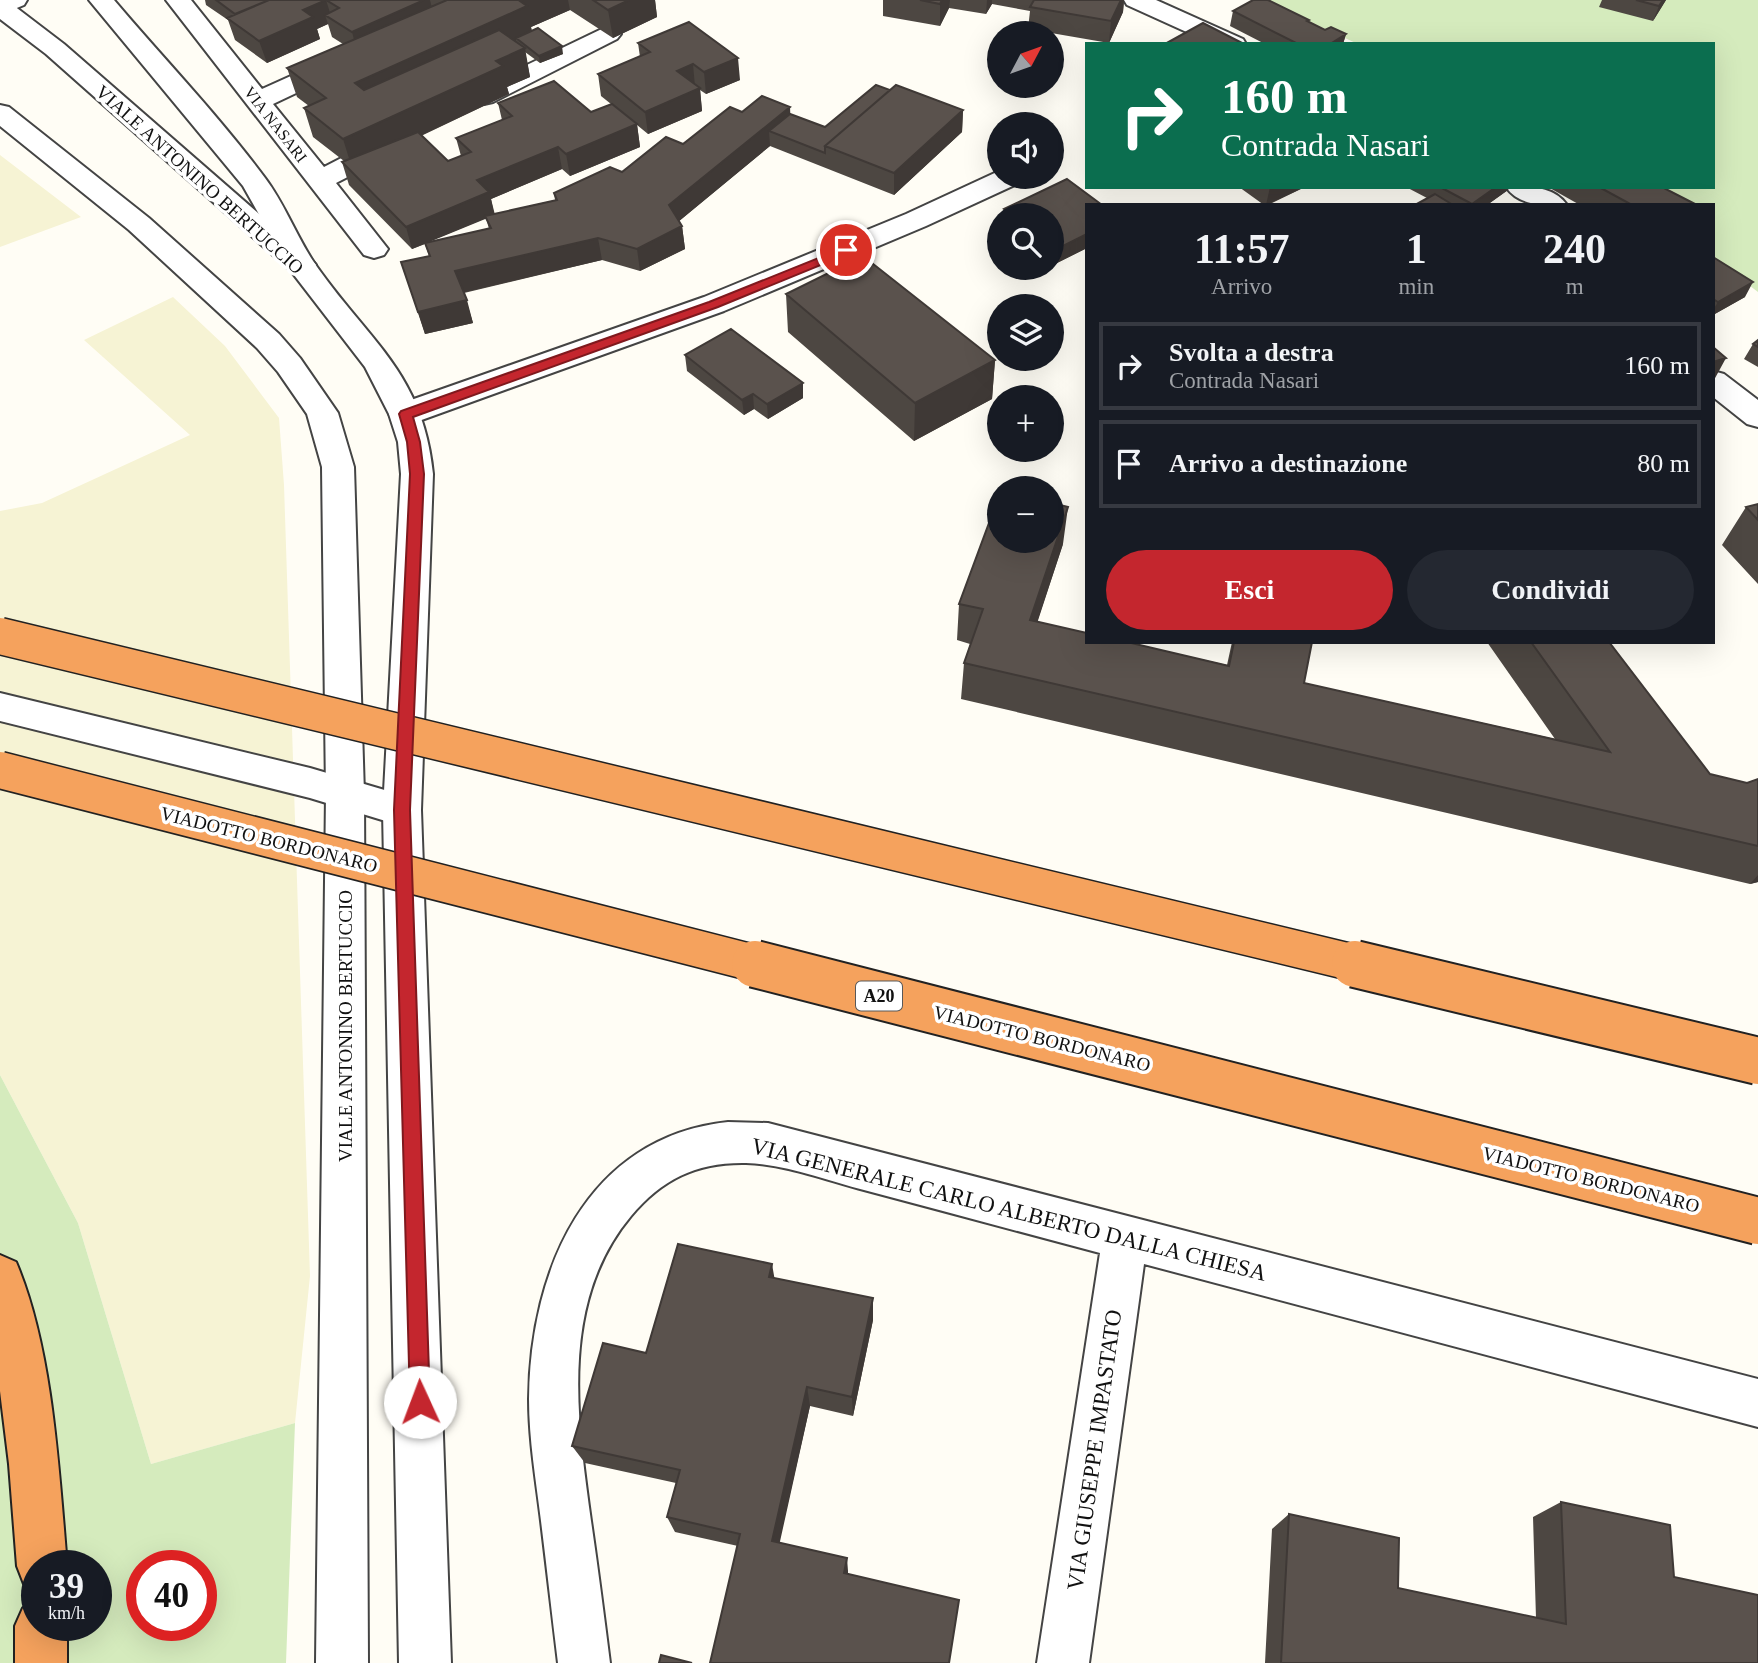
<!DOCTYPE html>
<html lang="it">
<head>
<meta charset="utf-8">
<style>
  body { margin:0; font-family:"Times New Roman",serif; background:#242831; color:#f1f3f6; height:100vh; display:flex; flex-direction:column; font-size:26px; white-space:nowrap }
  * { box-sizing:border-box; margin:0 }
  p { font-size:23px; color:#9ea1a6 }
  .icon { flex:none; width:38px; height:38px; fill:none; stroke:currentColor; stroke-width:2; stroke-linecap:round; stroke-linejoin:round }
  .map { position:relative; flex:1; overflow:hidden }
  .drawer { position:absolute; left:1085px; top:203px; width:630px; height:441px; display:flex; flex-direction:column; background:#171b24; border-radius:0px; box-shadow:0 7px 28px #0002 }
  .drawer>* { flex:none }
  .guide { position:absolute; left:1085px; top:42px; width:630px; height:147px; border-radius:0px; box-shadow:0 7px 28px #0002; background:#0b6e4f; color:#fff; overflow:hidden }
  .needle { width:46px; rotate:49deg }
  .fabs { position:absolute; left:987px; top:21px; display:grid; gap:14px }
  .fabs a { display:grid; place-items:center; width:77px; height:77px; border-radius:50%; background:#171b24; box-shadow:0 7px 28px #0002; font-size:35px }
  .speed { position:absolute; left:21px; top:1550px; display:flex; gap:14px; font-size:35px; font-weight:700; text-align:center }
  .speed>* { display:grid; place-content:center; width:91px; height:91px; border-radius:50%; background:#171b24; box-shadow:0 7px 28px #0002; line-height:1 }
  .speed small { font-size:18px; font-weight:400 }
  .speed .limit { border:10px solid #d22; background:#fff; color:#111 }
  .pin { position:absolute; display:grid; place-items:center; width:60px; height:60px; color:#fff; margin:-30px; border:4px solid #fff; border-radius:50%; box-shadow:0 2px 7px #0007 }
  .me { position:absolute; width:77px; margin:-38px; rotate:358deg; stroke-linejoin:round; filter:drop-shadow(0 0 5px #0008) }
  .turn { display:flex; align-items:center; gap:24px; height:147px; padding:0 21px; font-size:32px }
  .turn .icon { width:91px; height:91px; stroke-width:2.5 }
  .turn b { display:block; font-size:49px; line-height:60px }
  .eta { display:flex; justify-content:space-evenly; align-items:center; height:119px; text-align:center }
  .eta b { font-size:42px; font-weight:600; line-height:49px }
  .action { display:flex; gap:14px; margin-top:auto; padding:14px 21px }
  .action a { flex:1; height:80px; border-radius:42px; background:#c4262e; color:#fff; font-size:28px; font-weight:600; line-height:80px; text-align:center }
  .action a+a { background:#242831; color:#f1f3f6 }
  ul { padding:0; list-style:none }
  li { display:flex; align-items:center; gap:21px; height:88px; margin:0 14px 10px; padding:0 7px; border:4px solid #363941; border-radius:0px }
  li div { flex:1 }
  li b { display:block; font-size:26px }
  li em { font-style:normal }
  .map>svg:first-child { display:block }
  .farmland { fill:#f6f3d4 }
  .green { fill:#d5ebbd; fill-rule:evenodd }
  .lines { fill:none; stroke-linecap:round; stroke-linejoin:round }
  .minor-casing { stroke:#444; stroke-width:4 }
  .tertiary-casing { stroke:#444; stroke-width:4 }
  .motorway-casing { stroke:#222; stroke-width:4 }
  .minor { fill:#fff; fill-rule:evenodd }
  .tertiary { fill:#fff; fill-rule:evenodd }
  .motorway { fill:#f5a25d; fill-rule:evenodd }
  .motorway-bridge-far1-casing { stroke:#222; stroke-width:39; stroke-linecap:butt }
  .motorway-bridge-casing { stroke:#222; stroke-width:50; stroke-linecap:butt }
  .motorway-bridge-far1 { stroke:#f5a25d; stroke-width:36 }
  .motorway-bridge { stroke:#f5a25d; stroke-width:46 }
  .wall { fill:#4d4742; fill-rule:evenodd }
  .shaded-wall { fill:#3f3936 }
  .building { fill:#5a524d; stroke:#3f3936; stroke-width:2 }
  .route { fill:#c4262e; stroke:#7f191e; stroke-width:2 }
  .labels { text-anchor:middle; stroke-width:7; stroke-linejoin:round; paint-order:stroke }
  .far-street-label { font-size:16px; fill:#111; stroke:#fff }
  .shield { fill:#fff; stroke:#585858; stroke-width:2 }
  .shield-label { font-size:18px; font-weight:bold; fill:#111 }
  .street-label { font-size:19px; fill:#111; stroke:#fff }
  .near-street-label { font-size:23px; fill:#111; stroke:#fff }
</style>
</head>
<body>
<div class="map">
<svg width="1758" height="1663" viewBox="0 0 1758 1663">
  <rect width="100%" height="100%" fill="#fffdf5"/>
  <path class="farmland" d="M 0,155 L 81,217 L 0,247 Z
    M 173,297 L 225,346 L 279,418 L 284,485 L 310,1276 L 295,1423 L 151,1464 L 78,1223 L 0,1075 L 0,511 L 42,503 L 190,435 L 84,340 Z"/>
  <path class="green" d="M 1262,0 L 1758,0 L 1758,292 L 1713,258 L 1713,205 L 1642,205 L 1615,187 L 1713,187 L 1713,44 L 1358,44 Z
    M 0,1075 L 78,1223 L 151,1464 L 295,1423 L 286,1663 L 0,1663 ZM 37,1566 L 96,1566 L 96,1626 L 37,1626 ZM 142,1566 L 201,1566 L 201,1626 L 142,1626 Z"/>
  <g class="lines">
    <defs>
      <path id="minor" d="M 0,0 L 9,2 L 64,44 L 311,259 L 316,265 L 311,271 L 301,274 L 291,271 L 46,54 L 0,19 Z
        M 166,0 L 191,0 L 262,89 L 333,57 L 342,54 L 351,57 L 355,62 L 351,67 L 273,104 L 324,167 L 380,138 L 390,136 L 400,138 L 403,144 L 400,150 L 336,183 L 388,249 L 384,255 L 374,258 L 364,255 Z
        M 1124,0 L 1156,0 L 1243,39 L 1246,44 L 1213,44 L 1127,5 Z
        M 608,26 L 617,29 L 621,34 L 617,39 L 493,102 L 484,104 L 475,102 L 471,96 L 475,90 Z
        M 999,171 L 999,177 L 1023,177 L 1019,183 L 926,226 L 724,311 L 416,422 L 405,425 L 394,422 L 389,414 L 394,406 L 704,297 L 906,214 Z
        M 1506,187 C 1528,187 1553,185 1567,205 C 1545,205 1520,207 1506,187 Z
        M 1713,371 L 1724,374 L 1758,400 L 1758,427 L 1747,424 L 1713,397 Z
        M 0,693 L 310,768 L 415,799 L 421,810 L 415,821 L 402,826 L 310,798 L 0,721 Z
        M 728,1122 L 768,1123 L 1758,1379 L 1758,1427 L 1144,1264 L 1089,1663 L 1037,1663 L 1100,1253 C 1021,1232 943,1211 864,1190 C 826,1180 785,1164 746,1163 C 697,1162 662,1179 631,1216 C 559,1302 577,1419 591,1521 C 598,1568 604,1616 610,1663 L 558,1663 C 552,1616 547,1568 541,1521 C 536,1480 529,1440 529,1399 C 530,1271 586,1137 728,1122 Z"/>
      <path id="tertiary" d="M 0,0 L 27,0 L 24,5 L 0,15 Z
        M 89,0 L 114,0 C 164,59 219,116 265,178 C 284,203 296,235 313,261 C 366,339 423,371 433,474 L 421,810 L 451,1663 L 399,1663 L 383,810 L 401,474 L 398,442 L 389,414 L 365,367 L 291,271 L 243,186 Z
        M 0,105 L 9,107 L 149,218 L 279,334 L 300,358 L 338,413 L 354,467 L 364,794 L 368,1663 L 316,1663 L 326,794 L 322,467 L 307,414 L 278,372 L 257,348 L 129,230 L 0,126 Z"/>
      <path id="motorway" d="M 0,1255 L 16,1262 C 53,1349 59,1472 67,1566 L 37,1566 L 37,1589 L 24,1584 L 17,1566 L 9,1464 L 0,1391 Z
        M 37,1602 L 37,1626 L 67,1626 L 67,1663 L 15,1663 L 15,1626 L 23,1608 Z"/>
    </defs>
    <use href="#minor" class="minor-casing"/>
    <use href="#tertiary" class="tertiary-casing"/>
    <use href="#motorway" class="motorway-casing"/>
    <use href="#minor" class="minor"/>
    <use href="#tertiary" class="tertiary"/>
    <use href="#motorway" class="motorway"/>
    <defs>
      <path id="motorway-bridge-far1" d="M 0,636 L 1363,965
        M 0,770 L 762,965"/>
      <path id="motorway-bridge" d="M 755,964 L 1758,1221
        M 1355,964 L 1758,1061"/>
    </defs>
    <use href="#motorway-bridge-far1" class="motorway-bridge-far1-casing"/>
    <use href="#motorway-bridge" class="motorway-bridge-casing"/>
    <use href="#motorway-bridge-far1" class="motorway-bridge-far1"/>
    <use href="#motorway-bridge" class="motorway-bridge"/>
  </g>
  <path class="wall" d="M 205,0 L 655,0 L 657,17 L 613,38 L 570,10 L 531,27 L 532,31 L 563,54 L 540,63 L 525,52 L 530,77 L 507,87 L 509,94 L 421,136 L 448,161 L 461,156 L 456,138 L 502,120 L 498,103 L 591,112 L 611,104 L 601,96 L 598,74 L 640,57 L 638,43 L 740,80 L 706,94 L 700,90 L 702,111 L 648,134 L 637,125 L 640,147 L 570,176 L 562,169 L 491,199 L 494,214 L 555,200 L 554,193 L 622,172 L 683,144 L 742,112 L 790,114 L 825,127 L 890,90 L 963,110 L 962,132 L 894,195 L 770,146 L 679,221 L 682,226 L 685,249 L 640,271 L 602,260 L 464,293 L 473,323 L 425,334 L 401,262 L 429,256 L 425,244 L 412,249 L 349,185 L 342,162 L 344,161 L 313,137 L 304,108 L 309,106 L 297,97 L 287,68 L 343,44 L 332,37 L 328,24 L 317,29 L 320,39 L 267,63 L 235,40 L 228,20 L 206,5 ZM 486,218 L 489,229 L 428,242 Z
    M 883,0 L 1124,0 L 1123,12 L 1109,43 L 1028,29 L 1030,11 L 992,4 L 986,14 L 949,8 L 940,26 L 883,16 Z
    M 1602,0 L 1666,0 L 1653,21 L 1599,7 Z
    M 1233,11 L 1309,20 L 1308,22 L 1325,30 L 1346,34 L 1343,44 L 1265,44 L 1230,26 Z
    M 1239,187 L 1305,187 L 1268,205 L 1264,205 Z
    M 1406,187 L 1509,187 L 1508,190 L 1487,205 L 1415,205 L 1427,198 Z
    M 1548,187 L 1662,187 L 1694,205 L 1580,205 Z
    M 1087,205 L 1087,248 L 1055,264 L 1052,261 L 1052,215 L 1004,215 L 1004,209 Z
    M 1713,257 L 1745,297 L 1713,315 Z
    M 786,294 L 995,360 L 992,399 L 914,441 L 788,332 Z
    M 1758,340 L 1758,367 L 1744,359 L 1753,344 Z
    M 685,355 L 803,398 L 768,419 L 754,409 L 744,415 L 687,371 Z
    M 1758,504 L 1758,584 L 1722,545 L 1746,507 Z
    M 1063,544 L 1037,622 L 1227,665 L 1232,642 L 1312,642 L 1304,683 L 1555,739 L 1487,642 L 1609,642 L 1710,774 L 1747,783 L 1758,779 L 1758,882 L 1750,884 L 961,699 L 964,663 L 970,644 L 957,640 L 959,604 Z
    M 775,1278 L 873,1298 L 873,1320 L 853,1416 L 810,1406 L 779,1542 L 848,1571 L 848,1574 L 949,1663 L 738,1546 L 675,1532 L 667,1517 L 676,1483 L 585,1463 L 572,1446 Z
    M 1561,1502 L 1674,1577 L 1758,1663 L 1265,1663 L 1272,1529 L 1289,1514 L 1398,1588 L 1536,1618 L 1533,1517 Z"/>
  <path class="shaded-wall" d="M 326,0 L 332,19 L 325,15 L 328,24 L 317,29 L 320,39 L 267,63 L 259,41 L 303,10 Z
    M 424,0 L 430,0 L 435,20 L 358,55 L 352,32 Z
    M 523,0 L 568,0 L 570,10 L 531,27 L 532,34 L 516,38 L 516,42 L 364,112 L 355,83 Z
    M 629,0 L 655,0 L 657,17 L 613,38 L 608,10 Z
    M 942,0 L 950,0 L 949,8 L 940,26 L 940,4 Z
    M 987,0 L 992,0 L 992,4 L 986,14 Z
    M 1121,0 L 1124,0 L 1123,12 L 1109,43 L 1111,21 Z
    M 1663,0 L 1666,0 L 1653,21 L 1659,6 Z
    M 1346,34 L 1343,44 L 1330,44 Z
    M 562,46 L 563,54 L 540,63 L 539,56 Z
    M 525,48 L 530,77 L 507,87 L 509,94 L 352,168 L 343,139 L 496,61 Z
    M 738,58 L 740,80 L 706,94 L 704,72 Z
    M 693,64 L 695,87 L 677,71 Z
    M 700,88 L 702,111 L 648,134 L 645,112 Z
    M 790,107 L 791,129 L 769,131 L 770,146 L 672,227 L 669,205 Z
    M 963,110 L 962,132 L 894,195 L 894,173 Z
    M 637,124 L 640,147 L 570,176 L 566,154 Z
    M 558,147 L 562,169 L 491,199 L 495,215 L 412,249 L 406,227 L 477,180 Z
    M 1270,187 L 1305,187 L 1266,205 Z
    M 1496,187 L 1509,187 L 1508,190 L 1487,205 L 1472,205 Z
    M 682,226 L 685,249 L 640,271 L 637,249 Z
    M 1087,234 L 1087,248 L 1055,264 L 1057,249 Z
    M 598,238 L 602,260 L 461,293 L 455,271 Z
    M 1753,282 L 1745,297 L 1713,315 L 1713,310 L 1718,302 Z
    M 467,300 L 473,323 L 425,334 L 418,312 Z
    M 1726,358 L 1714,380 L 1713,380 L 1713,362 Z
    M 995,360 L 992,399 L 914,441 L 915,403 Z
    M 803,383 L 803,398 L 768,419 L 767,404 Z
    M 753,394 L 754,409 L 744,415 L 742,400 Z
    M 1068,507 L 1063,544 L 1026,657 L 1030,620 Z
    M 1758,875 L 1758,882 L 1750,884 Z
    M 772,1264 L 776,1287 L 769,1277 Z
    M 873,1298 L 873,1320 L 853,1416 L 852,1397 Z
    M 807,1387 L 810,1406 L 777,1555 L 772,1541 Z
    M 847,1558 L 848,1571 L 845,1586 L 844,1573 Z"/>
  <path class="building" d="M 216,0 L 269,0 L 235,14 Z
    M 269,0 L 326,0 L 303,10 L 313,17 L 259,41 L 227,18 Z
    M 326,0 L 424,0 L 352,32 L 325,15 L 339,8 Z
    M 447,0 L 523,0 L 520,1 L 527,6 L 355,83 L 364,90 L 499,30 L 525,48 L 496,61 L 503,66 L 343,139 L 304,108 L 326,98 L 287,68 Z
    M 593,0 L 629,0 L 608,10 Z
    M 920,0 L 942,0 L 940,4 Z
    M 1034,0 L 1121,0 L 1111,21 L 1030,7 Z
    M 1253,0 L 1268,0 L 1309,20 L 1307,21 L 1325,30 L 1331,27 L 1346,34 L 1330,44 L 1298,44 L 1233,11 Z
    M 1636,0 L 1663,0 L 1659,6 Z
    M 689,22 L 738,58 L 704,72 L 693,64 L 677,71 L 700,88 L 645,112 L 598,74 L 650,52 L 638,43 Z
    M 1203,23 L 1244,44 L 1165,44 Z
    M 538,28 L 562,46 L 539,56 L 516,38 Z
    M 554,81 L 591,112 L 612,104 L 637,124 L 566,154 L 558,147 L 477,180 L 489,192 L 406,227 L 342,162 L 418,132 L 448,161 L 471,152 L 456,138 L 512,116 L 498,103 Z
    M 876,85 L 890,90 L 825,146 L 825,153 L 769,131 L 790,114 L 825,127 Z
    M 896,85 L 963,110 L 894,173 L 825,146 Z
    M 762,96 L 790,107 L 669,205 L 682,226 L 637,249 L 598,238 L 455,271 L 467,300 L 418,312 L 401,262 L 430,256 L 425,243 L 491,228 L 485,216 L 557,200 L 554,193 L 610,167 L 622,172 L 666,137 L 683,144 L 730,107 L 742,112 Z
    M 1067,179 L 1102,205 L 1087,205 L 1087,234 L 1057,249 L 1052,245 L 1052,215 L 1012,215 L 1004,209 Z
    M 1440,187 L 1496,187 L 1472,204 Z
    M 1599,187 L 1662,187 L 1695,204 L 1632,205 Z
    M 1435,194 L 1453,205 L 1415,205 Z
    M 863,256 L 995,360 L 915,403 L 786,294 Z
    M 1713,257 L 1753,282 L 1718,302 L 1713,299 Z
    M 731,329 L 803,383 L 767,404 L 753,394 L 742,400 L 685,355 Z
    M 1758,340 L 1758,347 L 1753,344 Z
    M 1713,347 L 1726,358 L 1713,362 Z
    M 999,496 L 999,541 L 1052,541 L 1052,503 L 1068,507 L 1030,620 L 1087,633 L 1087,642 L 1127,642 L 1229,666 L 1234,642 L 1312,642 L 1304,683 L 1610,752 L 1531,642 L 1609,642 L 1710,774 L 1747,783 L 1758,779 L 1758,846 L 964,663 L 983,609 L 959,604 Z
    M 1758,504 L 1758,520 L 1746,507 Z
    M 678,1244 L 772,1264 L 769,1277 L 873,1298 L 852,1397 L 807,1387 L 772,1541 L 847,1558 L 844,1573 L 959,1600 L 949,1663 L 710,1663 L 740,1534 L 667,1517 L 680,1470 L 572,1446 L 603,1343 L 646,1353 Z
    M 1561,1502 L 1670,1525 L 1674,1577 L 1758,1595 L 1758,1663 L 1281,1663 L 1289,1514 L 1399,1538 L 1398,1588 L 1566,1624 Z
    M 661,1655 L 692,1663 L 659,1663 Z"/>
  <path class="route" d="M 846,247 L 850,248 L 850,253 L 718,307 L 413,417 L 420,442 L 424,474 L 410,810 L 430,1402 L 427,1409 L 420,1412 L 413,1409 L 410,1402 L 394,810 L 410,474 L 407,442 L 399,414 L 401,411 L 709,302 Z"/>
  <g class="labels">
    <g class="far-street-label">
      <text transform="translate(276 124) rotate(52)" y="6">VIA NASARI</text>
    </g>
    <rect class="shield" x="856" y="981.5" width="46" height="29" rx="5"/>
    <g class="shield-label">
      <text x="879" y="1002">A20</text>
    </g>
    <g class="street-label">
      <text transform="translate(200 179) rotate(42)" y="7">VIALE ANTONINO BERTUCCIO</text>
      <text transform="translate(269 839) rotate(14)" y="7">VIADOTTO BORDONARO</text>
      <text transform="translate(345 1026) rotate(-90)" y="7">VIALE ANTONINO BERTUCCIO</text>
      <text transform="translate(1042 1038) rotate(14)" y="7">VIADOTTO BORDONARO</text>
      <text transform="translate(1591 1179) rotate(14)" y="7">VIADOTTO BORDONARO</text>
    </g>
    <g class="near-street-label">
      <text transform="translate(1009 1209) rotate(14)" y="8">VIA GENERALE CARLO ALBERTO DALLA CHIESA</text>
      <text transform="translate(1094 1450) rotate(-82)" y="8">VIA GIUSEPPE IMPASTATO</text>
    </g>
  </g>
</svg>
<div class="fabs">
<a><svg class="needle" viewBox="-14 -14 28 28"><path d="M0-13l5 13h-10z" fill="#e53935"/><path d="M0 13l5-13h-10z" fill="#9ea1a6"/></svg></a>
<a><svg class="icon" aria-label="sound" viewBox="0 0 24 24"><path d="M4 9h4l5-4v14l-5-4H4zM17 9q2 3 0 6"/></svg></a>
<a><svg class="icon" aria-label="search" viewBox="0 0 24 24"><circle cx="10" cy="10" r="6"/><path d="M15 15l6 6"/></svg></a>
<a><svg class="icon" aria-label="layers" viewBox="0 0 24 24"><path d="M12 4l9 5-9 5-9-5zM3 14l9 5 9-5"/></svg></a>
<a>+</a>
<a>−</a>
</div>
<div class="speed"><div>39<small>km/h</small></div><div class="limit">40</div></div>
<div class="pin" style="left:846px;top:250px;background:#d93025"><svg class="icon" aria-label="arrive" viewBox="0 0 24 24"><path d="M6 21V4h12l-3 4 3 4H6"/></svg></div>
<svg class="me" style="left:420px;top:1402px" viewBox="-20 -20 40 40"><circle r="19" fill="#fff"/><path d="M0-13L10 11 0 6-10 11z" fill="#c4262e"/></svg>
<div class="guide">
<div class="turn"><svg class="icon" aria-label="right" viewBox="0 0 24 24"><path d="M7 20v-9h11M14 6l5 5-5 5"/></svg><div><b>160 m</b>Contrada Nasari</div></div>
</div>
<section class="drawer">
<div class="eta">
<div><b>11:57</b><p>Arrivo</p></div>
<div><b>1</b><p>min</p></div>
<div><b>240</b><p>m</p></div>
</div>
<ul>
<li><svg class="icon" aria-label="right" viewBox="0 0 24 24"><path d="M7 20v-9h11M14 6l5 5-5 5"/></svg><div><b>Svolta a destra</b><p>Contrada Nasari</p></div><em>160 m</em></li>
<li><svg class="icon" aria-label="arrive" viewBox="0 0 24 24"><path d="M6 21V4h12l-3 4 3 4H6"/></svg><div><b>Arrivo a destinazione</b></div><em>80 m</em></li>
</ul>
<div class="action"><a>Esci</a><a>Condividi</a></div>
</section>
</div>
</body>
</html>
